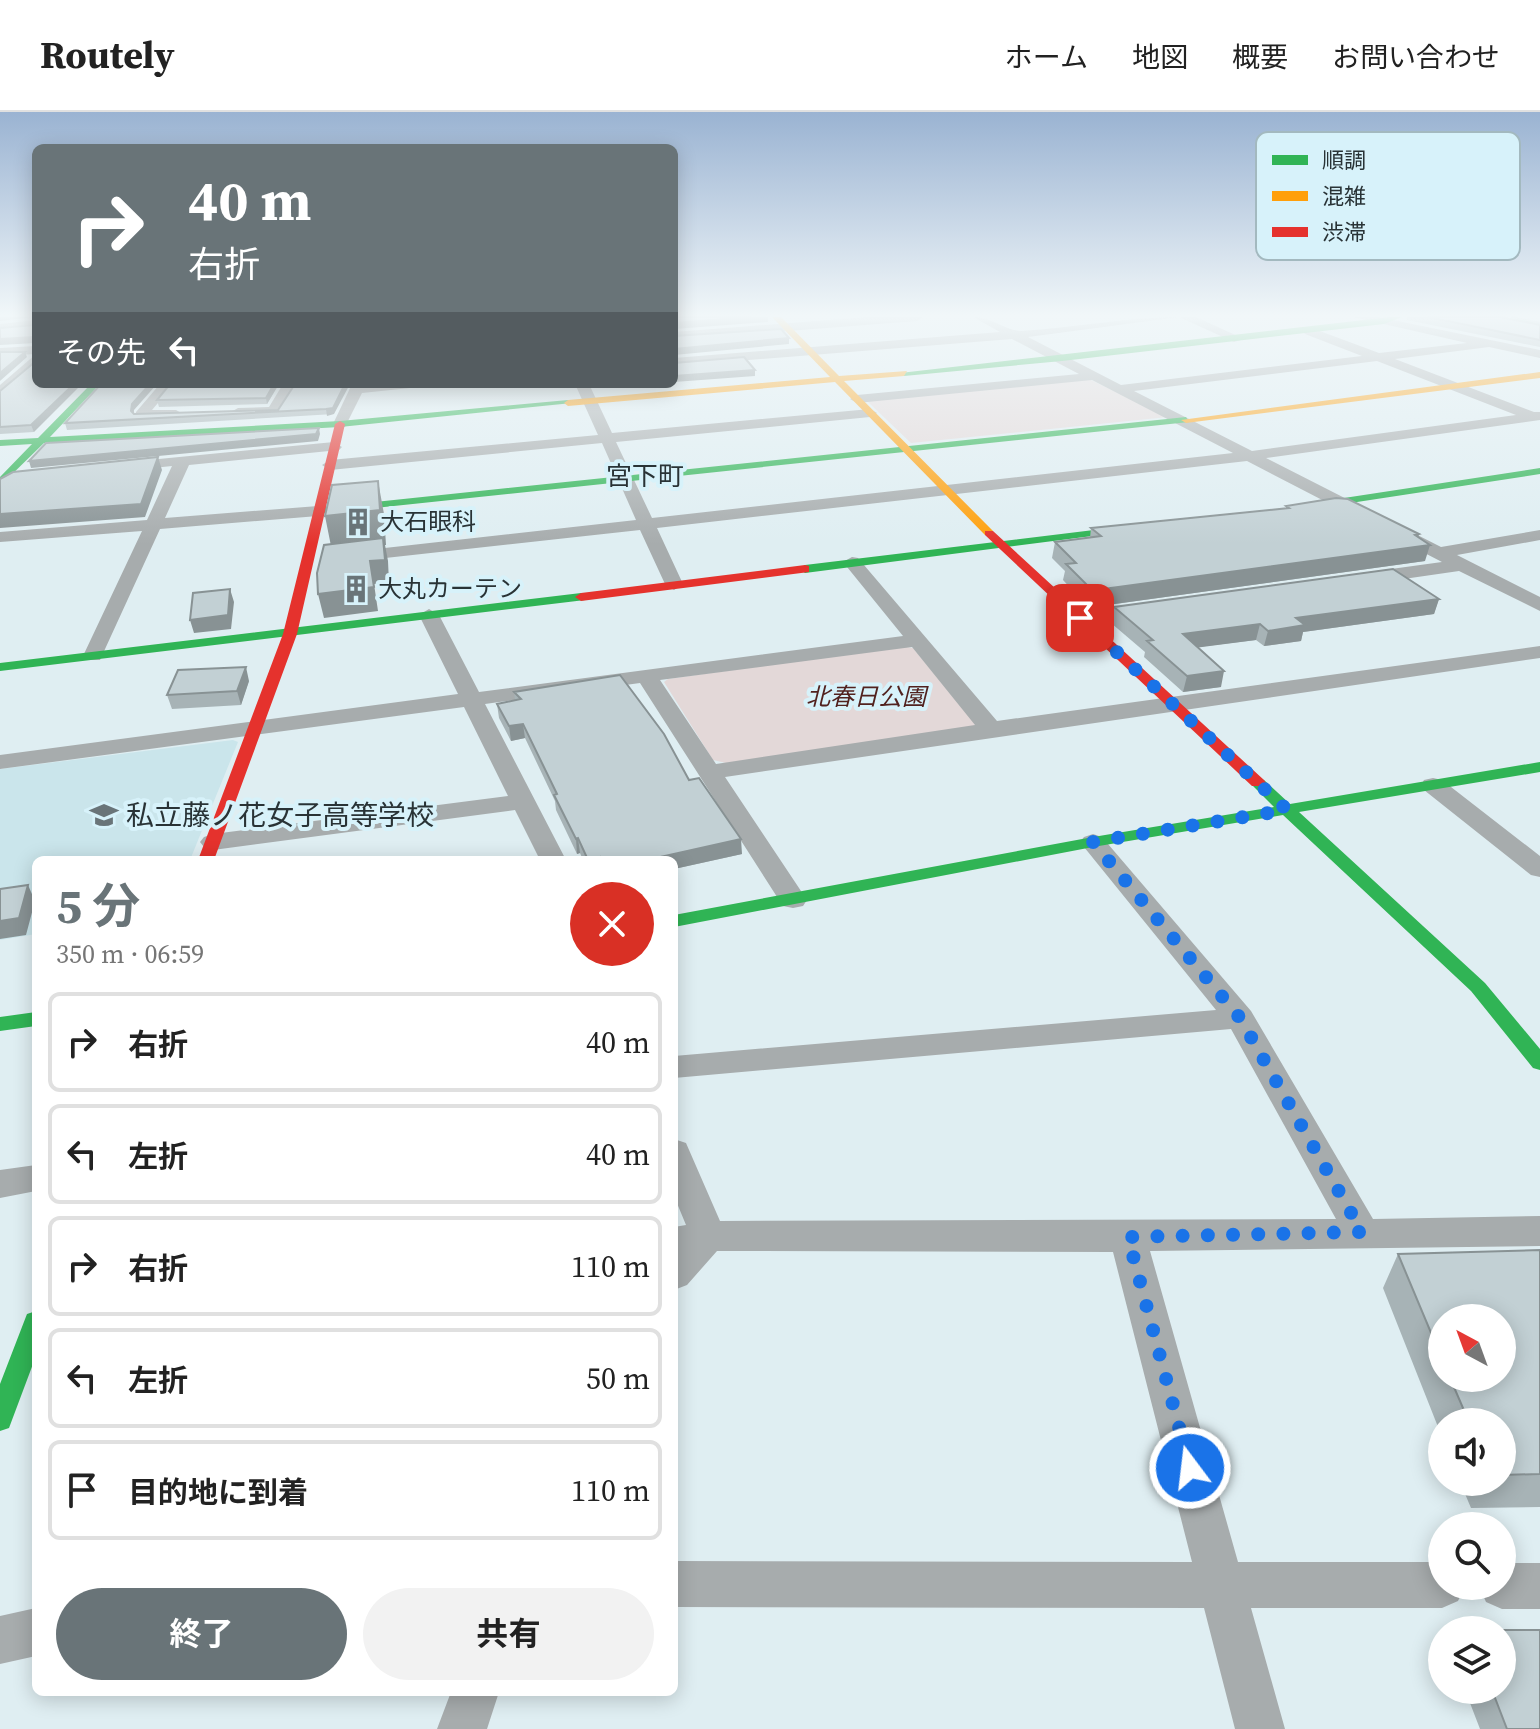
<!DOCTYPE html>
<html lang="ja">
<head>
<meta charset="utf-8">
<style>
  body { margin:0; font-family:"Source Serif 4","Noto Sans JP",serif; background:#f2f2f2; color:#222; height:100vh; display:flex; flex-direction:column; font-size:30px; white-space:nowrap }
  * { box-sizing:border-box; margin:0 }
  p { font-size:26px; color:#767676 }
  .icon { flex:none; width:44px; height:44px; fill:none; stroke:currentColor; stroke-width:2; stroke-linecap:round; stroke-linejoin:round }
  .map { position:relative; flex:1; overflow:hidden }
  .panel { position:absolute; left:32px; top:744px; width:646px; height:840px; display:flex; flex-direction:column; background:#fff; border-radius:12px; box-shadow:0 4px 20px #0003 }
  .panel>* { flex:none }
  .banner { position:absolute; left:32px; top:32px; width:646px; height:244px; border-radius:12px; box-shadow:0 4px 20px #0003; background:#697478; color:#fff; overflow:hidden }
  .needle { width:52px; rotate:319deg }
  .fabs { position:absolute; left:1428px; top:1192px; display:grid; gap:16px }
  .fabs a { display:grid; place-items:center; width:88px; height:88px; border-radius:50%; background:#fff; box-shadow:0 4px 20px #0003; font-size:40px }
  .pin { position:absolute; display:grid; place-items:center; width:68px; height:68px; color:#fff; margin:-34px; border-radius:16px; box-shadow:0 4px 12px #0006 }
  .me { position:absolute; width:88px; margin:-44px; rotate:345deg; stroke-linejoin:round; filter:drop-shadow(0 0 6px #0008) }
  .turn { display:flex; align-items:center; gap:28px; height:168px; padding:0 24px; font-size:36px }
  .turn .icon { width:104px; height:104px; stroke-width:2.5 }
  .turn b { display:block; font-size:56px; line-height:68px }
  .then { display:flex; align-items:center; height:76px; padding:0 24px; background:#0003; gap:16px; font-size:30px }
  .round { display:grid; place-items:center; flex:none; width:84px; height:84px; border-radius:42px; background:#f2f2f2 }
  .summary { display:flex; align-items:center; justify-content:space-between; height:136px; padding:0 24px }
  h1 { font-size:48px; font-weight:700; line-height:60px; color:#697478 }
  .button { display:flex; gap:16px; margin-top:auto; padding:16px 24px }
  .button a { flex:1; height:92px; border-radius:48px; background:#697478; color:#fff; font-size:32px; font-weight:700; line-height:92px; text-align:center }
  .button a+a { background:#f2f2f2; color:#222 }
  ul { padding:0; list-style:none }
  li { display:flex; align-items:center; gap:24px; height:100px; margin:0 16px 12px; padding:0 8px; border:4px solid #e0e0e0; border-radius:12px }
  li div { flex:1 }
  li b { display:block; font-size:30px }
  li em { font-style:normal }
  header { display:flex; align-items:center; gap:48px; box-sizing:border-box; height:112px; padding:0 40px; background:#fff; border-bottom:2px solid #e0e0e0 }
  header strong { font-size:38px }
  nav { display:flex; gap:44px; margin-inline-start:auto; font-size:28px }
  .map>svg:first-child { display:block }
  .built { fill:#cae5eb }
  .green { fill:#e3d8d8 }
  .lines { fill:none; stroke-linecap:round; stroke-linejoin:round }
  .street { fill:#a7acad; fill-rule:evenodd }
  .fast { fill:#30b455; fill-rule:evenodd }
  .slow { fill:#ff9f0a; fill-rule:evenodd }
  .jam { fill:#e5322d; fill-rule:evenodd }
  .tram { stroke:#acb3b6; stroke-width:2 }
  .wall { fill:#a7b3b6; fill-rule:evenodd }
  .shaded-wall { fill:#889294 }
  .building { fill:#c2d0d4; stroke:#889294; stroke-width:2 }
  .route { stroke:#1a73e8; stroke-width:14; stroke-dasharray:0 25.2 }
  .labels { text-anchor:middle; stroke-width:8; stroke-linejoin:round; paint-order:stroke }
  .far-poi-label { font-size:24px; fill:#293336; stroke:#d7f2fa; text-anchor:start }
  .far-park-label { font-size:24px; font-style:italic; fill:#51221f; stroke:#d7f2fa }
  .far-quarter-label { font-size:26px; fill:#293336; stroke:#d7f2fa }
  .poi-label { font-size:28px; fill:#293336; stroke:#d7f2fa; text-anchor:start }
  .key { fill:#d7f2fa; stroke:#a3b9bf; stroke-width:2 }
  .key-label { font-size:22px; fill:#293336 }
</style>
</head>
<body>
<header>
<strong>Routely</strong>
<nav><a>ホーム</a><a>地図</a><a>概要</a><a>お問い合わせ</a></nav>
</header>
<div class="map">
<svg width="1540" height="1617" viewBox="0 0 1540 1617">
  <rect width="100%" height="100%" fill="#dfeef2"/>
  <path class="built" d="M 233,628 L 238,630 L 190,748 L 36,748 L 36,822 L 0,828 L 0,657 Z"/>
  <path class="green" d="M 1089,267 L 1168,305 L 911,331 L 867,289 Z
    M 901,534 L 913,536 L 975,612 L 973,617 L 726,651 L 713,648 L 664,570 L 668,567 Z"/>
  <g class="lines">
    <path class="street" d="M 867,205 L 923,205 L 917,209 L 674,228 L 674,220 Z
      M 973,205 C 992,205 1006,219 1021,219 C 1074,216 1125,205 1179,205 L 1028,225 L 1121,273 L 1362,244 L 1305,222 L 1303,219 L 1309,215 L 1379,241 L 1467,231 L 1353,205 L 1378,205 L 1540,238 L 1540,246 L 1489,235 L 1395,247 L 1534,300 L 1540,300 L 1540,308 L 1266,346 L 1441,435 L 1540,418 L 1540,428 L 1457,443 L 1540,485 L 1540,499 L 1459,459 L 1362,473 L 1355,471 L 1353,467 L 1355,463 L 1362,461 L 1442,450 L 1247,349 L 657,416 L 683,472 L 674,478 L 665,472 L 640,418 L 349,450 L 340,445 L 349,440 L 636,408 L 602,331 L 330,358 L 322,353 L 330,348 L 598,323 L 575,272 L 589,272 L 612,321 L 870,297 L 877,301 L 870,305 L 616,330 L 652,406 L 1233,341 L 1092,268 L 857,291 L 850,287 L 857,283 L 1079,262 L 1012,227 L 674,254 L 674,246 L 1000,220 ZM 1377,249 L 1516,303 L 1252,339 L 1134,279 Z
      M 1179,205 L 1196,205 L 1244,227 L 1234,230 Z
      M 36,208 L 36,216 L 0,220 L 0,212 Z
      M 36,234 L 36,242 L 0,244 L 0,236 Z
      M 36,242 L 36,253 L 0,284 L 0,273 Z
      M 160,272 L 174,272 L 152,298 L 176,298 L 183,302 L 181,305 L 136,306 L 136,300 Z
      M 283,272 L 297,272 L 279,302 L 238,304 L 231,300 L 238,296 L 269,295 Z
      M 352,272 L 417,272 L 410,276 L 362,281 L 345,315 L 335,315 L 333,312 Z
      M 334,330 L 342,335 L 339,338 L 189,353 L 165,406 L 318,394 L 326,399 L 318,404 L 160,417 L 100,548 L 86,548 L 83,544 L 142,419 L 0,430 L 0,420 L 147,408 L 172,354 L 124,359 L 116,354 L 118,351 Z
      M 852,445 L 858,446 L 997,609 L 1540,534 L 1540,546 L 725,665 L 807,788 L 803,794 L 793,796 L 783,794 L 779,788 L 640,571 L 485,592 L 566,748 L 540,748 L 515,698 L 213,738 L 204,735 L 200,730 L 204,725 L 213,722 L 508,684 L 464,595 L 0,657 L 0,643 L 458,582 L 419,503 L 429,497 L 439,503 L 479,580 L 903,524 L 843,450 ZM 912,535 L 975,613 L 716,652 L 660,568 Z
      M 1150,490 L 1160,496 L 1157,500 L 1080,512 L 1070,506 L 1080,500 Z
      M 1433,666 L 1442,668 L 1540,744 L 1540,765 L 1531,763 L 1424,678 L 1421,673 L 1424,668 Z
      M 1093,722 L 1102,725 L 1251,899 L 1373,1107 L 1540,1104 L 1540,1134 L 1150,1139 L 1238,1450 L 1442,1450 L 1442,1474 L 1465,1474 L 1458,1489 L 1442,1496 L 1251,1496 L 1285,1617 L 1235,1617 L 1204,1496 L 674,1495 L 674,1449 L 1192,1450 L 1113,1140 L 717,1139 L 687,1173 L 674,1178 L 674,1115 L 686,1113 L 674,1084 L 674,1027 L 686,1031 L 720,1109 L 1336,1107 L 1231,917 L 674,966 L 674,944 L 1216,898 L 1084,735 L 1080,730 L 1084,725 Z
      M 36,1053 L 36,1079 L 0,1086 L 0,1058 Z
      M 1502,1451 L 1540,1451 L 1540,1497 L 1502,1497 L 1486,1490 L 1479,1474 L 1502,1474 Z
      M 36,1496 L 36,1544 L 0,1552 L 0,1504 Z
      M 451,1580 L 499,1580 L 487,1617 L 437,1617 Z"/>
    <path class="fast" d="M 1390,205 L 1402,205 L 1384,212 L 1062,249 L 904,264 L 900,261 Z
      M 1501,205 L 1540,210 L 1540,214 L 1505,207 Z
      M 91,272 L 100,272 L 50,325 L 340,309 L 568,288 L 572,291 L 340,315 L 44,331 L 0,374 L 0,365 L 32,332 L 0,334 L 0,328 L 38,326 Z
      M 1186,305 L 1189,310 L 318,402 L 313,399 L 318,396 Z
      M 1540,356 L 1540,362 L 1298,399 L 1293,396 L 1298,393 Z
      M 1143,412 L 1149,415 L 1147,417 L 805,461 L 799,457 L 805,453 Z
      M 581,481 L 585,482 L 585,488 L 0,559 L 0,551 Z
      M 1540,650 L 1540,660 L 1299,700 L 1485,871 L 1540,937 L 1540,958 L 1533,956 L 1471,879 L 1283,703 L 1093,735 L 674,815 L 674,803 L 1093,725 L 1274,695 L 1250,671 L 1258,666 L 1264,668 L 1290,692 Z
      M 36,900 L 36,914 L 0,919 L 0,905 Z
      M 36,1199 L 36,1244 L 9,1316 L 0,1319 L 0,1272 L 27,1202 Z"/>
    <path class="slow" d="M 772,205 L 781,205 L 839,264 L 907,259 L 904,264 L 844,269 L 993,419 L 993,423 L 985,423 L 835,270 L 568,294 L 564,291 L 568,288 L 830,265 Z
      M 1540,260 L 1540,266 L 1186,311 L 1181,308 Z"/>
    <path class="jam" d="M 340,309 L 345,312 L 297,522 L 214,748 L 198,748 L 283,522 L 335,312 Z
      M 985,419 L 993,419 L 1264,668 L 1266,671 L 1264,674 L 1252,674 L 985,423 Z
      M 805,453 L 809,454 L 809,460 L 581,489 L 575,485 L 581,481 Z"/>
    <path class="tram" d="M 1512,205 L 1540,211"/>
  </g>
  <path class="wall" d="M 1407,205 L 1500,205 L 1540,213 L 1540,235 L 1407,208 Z
    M 36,249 L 34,320 L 0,322 L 0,279 Z
    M 279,272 L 267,292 L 159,295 L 157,288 Z
    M 295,272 L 334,302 L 67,318 L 65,311 L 134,298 L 134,302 L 278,298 Z
    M 1286,394 L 1419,422 L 1418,425 L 1425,449 L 1093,495 L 1087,494 L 1063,468 L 1065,459 L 1052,446 L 1055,430 L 1090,426 L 1091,416 L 1286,396 Z
    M 1439,487 L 1434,502 L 1303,520 L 1301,529 L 1264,534 L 1256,528 L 1198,535 L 1221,575 L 1183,580 L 1144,545 L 1145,540 L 1111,511 L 1114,495 Z
    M 249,569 L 241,593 L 172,597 L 167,583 Z
    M 514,580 L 689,668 L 742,742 L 674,757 L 674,748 L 583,748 L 580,741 L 577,742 L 556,698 L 555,689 L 525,626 L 511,629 L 499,606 L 497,592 L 515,588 Z
    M 1540,1138 L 1540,1395 L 1471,1396 L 1460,1370 L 1502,1370 L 1502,1310 L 1442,1310 L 1442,1325 L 1383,1176 L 1398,1142 ZM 1442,1206 L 1502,1266 L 1442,1266 Z
    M 1465,1578 L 1502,1578 L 1540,1617 L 1480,1617 Z"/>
  <path class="shaded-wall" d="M 0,205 L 33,205 L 0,209 Z
    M 751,205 L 768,205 L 768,210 L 674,217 L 674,211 Z
    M 34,225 L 36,231 L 0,233 L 0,227 Z
    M 789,226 L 789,232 L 674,243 L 674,237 Z
    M 25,240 L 27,245 L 0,269 L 0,261 Z
    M 755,258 L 755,264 L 674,270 L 674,264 Z
    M 74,272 L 82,272 L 34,320 L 31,313 Z
    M 150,272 L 157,272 L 134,298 L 133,306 L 131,299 L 132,292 Z
    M 274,272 L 279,272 L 267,292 L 266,286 Z
    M 345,272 L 350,272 L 334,302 L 327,304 L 326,297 Z
    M 319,316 L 320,322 L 318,329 L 31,356 L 29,349 Z
    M 158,345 L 162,358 L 145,405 L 0,416 L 0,402 Z
    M 378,369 L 384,402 L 386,433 L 385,433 L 388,449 L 389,471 L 374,472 L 378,499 L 324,506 L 318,482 L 332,439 L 325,404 Z
    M 1419,422 L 1415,435 L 1430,433 L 1425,449 L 1093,495 L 1096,478 Z
    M 230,477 L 234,490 L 231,517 L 194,521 L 190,508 Z
    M 1439,487 L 1434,502 L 1303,520 L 1301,529 L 1264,534 L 1268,519 L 1296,506 Z
    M 1260,512 L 1256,528 L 1179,538 L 1183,522 Z
    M 246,555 L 249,569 L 241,593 L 237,579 Z
    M 1224,559 L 1221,575 L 1183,580 L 1187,564 Z
    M 523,612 L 525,626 L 511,629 L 509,614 Z
    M 578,726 L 580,741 L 577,742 L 576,727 Z
    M 741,727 L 742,742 L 674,757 L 674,748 L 647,748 Z
    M 28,773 L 35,789 L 26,823 L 0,827 L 0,809 Z"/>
  <path class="building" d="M 674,205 L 751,205 L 674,211 Z
    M 1428,205 L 1500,205 L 1540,213 L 1540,228 Z
    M 36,207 L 36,227 L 34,225 L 0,227 L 0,216 L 34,213 Z
    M 781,217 L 789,226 L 674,237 L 674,224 Z
    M 0,240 L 25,240 L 0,261 Z
    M 744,245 L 755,258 L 674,264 L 674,251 Z
    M 36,249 L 36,272 L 74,272 L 31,313 L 0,315 L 0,279 Z
    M 101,272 L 150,272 L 132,292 L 131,299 L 134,302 L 278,298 L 295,272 L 345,272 L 333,296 L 326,297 L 65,311 Z
    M 170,272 L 274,272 L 266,286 L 157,288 Z
    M 319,316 L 316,322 L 29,349 L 46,331 Z
    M 158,345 L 141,392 L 0,402 L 0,367 L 13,360 Z
    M 378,369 L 380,398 L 325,404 L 332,373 Z
    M 1336,386 L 1348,387 L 1419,422 L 1415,423 L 1430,433 L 1096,478 L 1090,476 L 1066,452 L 1076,451 L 1055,430 L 1101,424 L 1091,416 L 1289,396 L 1286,394 Z
    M 383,426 L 385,448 L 370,449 L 374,475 L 318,482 L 317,461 L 324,433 Z
    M 1393,457 L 1439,487 L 1296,506 L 1305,513 L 1268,519 L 1260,512 L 1183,522 L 1224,559 L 1187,564 L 1147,529 L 1153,528 L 1114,495 Z
    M 230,477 L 228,503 L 190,508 L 193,481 Z
    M 246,555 L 237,579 L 167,583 L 178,558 Z
    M 620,563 L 664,622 L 689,668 L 699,666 L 741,727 L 647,748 L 601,748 L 600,745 L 588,748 L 578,726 L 576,727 L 554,683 L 557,682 L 523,612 L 509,614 L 497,592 L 521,587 L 514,580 Z
    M 28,773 L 19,806 L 0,809 L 0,777 Z
    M 1540,1138 L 1540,1362 L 1502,1363 L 1502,1310 L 1469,1310 L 1450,1266 L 1502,1266 L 1502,1206 L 1442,1206 L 1442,1247 L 1398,1142 Z
    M 1502,1518 L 1540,1518 L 1540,1617 L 1507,1617 L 1492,1578 L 1502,1578 Z"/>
  <linearGradient id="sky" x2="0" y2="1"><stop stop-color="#9ab3d2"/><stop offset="0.47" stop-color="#f1f7f9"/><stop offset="1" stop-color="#f1f7f9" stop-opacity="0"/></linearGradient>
  <rect width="1540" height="432" fill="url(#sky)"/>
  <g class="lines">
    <path class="route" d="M 1080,506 L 1287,698 L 1093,730 L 1240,906 L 1362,1120 L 1128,1125 L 1190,1356"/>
  </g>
  <defs>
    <symbol id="building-bare" viewBox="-9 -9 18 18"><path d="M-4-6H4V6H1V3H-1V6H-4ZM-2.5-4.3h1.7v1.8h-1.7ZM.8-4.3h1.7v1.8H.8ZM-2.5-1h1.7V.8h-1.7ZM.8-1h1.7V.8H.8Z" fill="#697478" stroke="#d7f2fa" stroke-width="2.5" paint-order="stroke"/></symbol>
    <symbol id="school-bare" viewBox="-9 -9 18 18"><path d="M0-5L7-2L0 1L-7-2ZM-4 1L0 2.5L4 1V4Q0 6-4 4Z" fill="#697478" stroke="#d7f2fa" stroke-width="2.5" paint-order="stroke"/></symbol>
  </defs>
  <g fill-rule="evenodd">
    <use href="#building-bare" x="338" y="390" width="40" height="40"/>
    <use href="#building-bare" x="336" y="457" width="40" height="40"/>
    <use href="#school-bare" x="84" y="683" width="40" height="40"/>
  </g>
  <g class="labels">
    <g class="far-poi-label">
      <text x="380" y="418">大石眼科</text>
      <text x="378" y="485">大丸カーテン</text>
    </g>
    <g class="far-park-label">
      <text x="866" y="593">北春日公園</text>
    </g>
    <g class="far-quarter-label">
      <text x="645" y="373">宮下町</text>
    </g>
    <g class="poi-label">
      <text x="126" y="713">私立藤ノ花女子高等学校</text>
    </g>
  </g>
  <rect x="1256" y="20" width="264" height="128" rx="12" class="key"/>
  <rect x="1272" y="43" width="36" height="10" fill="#30b455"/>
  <rect x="1272" y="79" width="36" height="10" fill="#ff9f0a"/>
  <rect x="1272" y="115" width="36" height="10" fill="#e5322d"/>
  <g class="key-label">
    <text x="1322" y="56">順調</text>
    <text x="1322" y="92">混雑</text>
    <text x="1322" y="128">渋滞</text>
  </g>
</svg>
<div class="fabs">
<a><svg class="needle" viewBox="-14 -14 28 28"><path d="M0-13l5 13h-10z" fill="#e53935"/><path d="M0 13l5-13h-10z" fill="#767676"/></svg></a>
<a><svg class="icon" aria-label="sound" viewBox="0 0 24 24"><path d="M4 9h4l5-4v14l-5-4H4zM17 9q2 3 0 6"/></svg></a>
<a><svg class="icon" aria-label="search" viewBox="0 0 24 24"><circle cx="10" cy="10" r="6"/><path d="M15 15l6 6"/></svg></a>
<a><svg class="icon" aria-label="layers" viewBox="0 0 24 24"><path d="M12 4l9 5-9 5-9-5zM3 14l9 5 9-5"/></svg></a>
</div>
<div class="pin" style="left:1080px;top:506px;background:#d93025"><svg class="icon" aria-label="arrive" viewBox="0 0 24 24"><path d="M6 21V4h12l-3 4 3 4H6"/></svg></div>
<svg class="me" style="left:1190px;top:1356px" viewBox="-20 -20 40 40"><circle r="17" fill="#1a73e8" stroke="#fff" stroke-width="3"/><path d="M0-11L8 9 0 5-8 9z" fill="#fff"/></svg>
<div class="banner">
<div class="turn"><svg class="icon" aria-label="right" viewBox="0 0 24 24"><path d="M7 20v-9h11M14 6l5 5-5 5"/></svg><div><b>40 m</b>右折</div></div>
<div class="then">その先<svg class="icon" aria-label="left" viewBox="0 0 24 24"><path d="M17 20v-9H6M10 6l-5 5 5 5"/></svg></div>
</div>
<section class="panel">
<div class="summary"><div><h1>5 分</h1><p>350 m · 06:59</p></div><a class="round" style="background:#d93025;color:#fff"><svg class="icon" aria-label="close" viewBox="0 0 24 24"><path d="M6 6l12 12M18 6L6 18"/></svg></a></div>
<ul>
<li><svg class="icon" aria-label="right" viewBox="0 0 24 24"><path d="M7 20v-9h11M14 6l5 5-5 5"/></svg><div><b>右折</b></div><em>40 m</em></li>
<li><svg class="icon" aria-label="left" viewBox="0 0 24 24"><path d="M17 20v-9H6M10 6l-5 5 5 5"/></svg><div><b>左折</b></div><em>40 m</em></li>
<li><svg class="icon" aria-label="right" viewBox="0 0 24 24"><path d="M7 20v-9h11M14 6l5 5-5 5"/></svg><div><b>右折</b></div><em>110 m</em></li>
<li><svg class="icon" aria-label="left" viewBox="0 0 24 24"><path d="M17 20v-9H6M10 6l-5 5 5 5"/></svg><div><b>左折</b></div><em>50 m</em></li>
<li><svg class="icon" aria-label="arrive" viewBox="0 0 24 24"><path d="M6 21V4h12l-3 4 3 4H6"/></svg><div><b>目的地に到着</b></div><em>110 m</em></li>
</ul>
<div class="button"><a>終了</a><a>共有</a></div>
</section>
</div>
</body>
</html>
